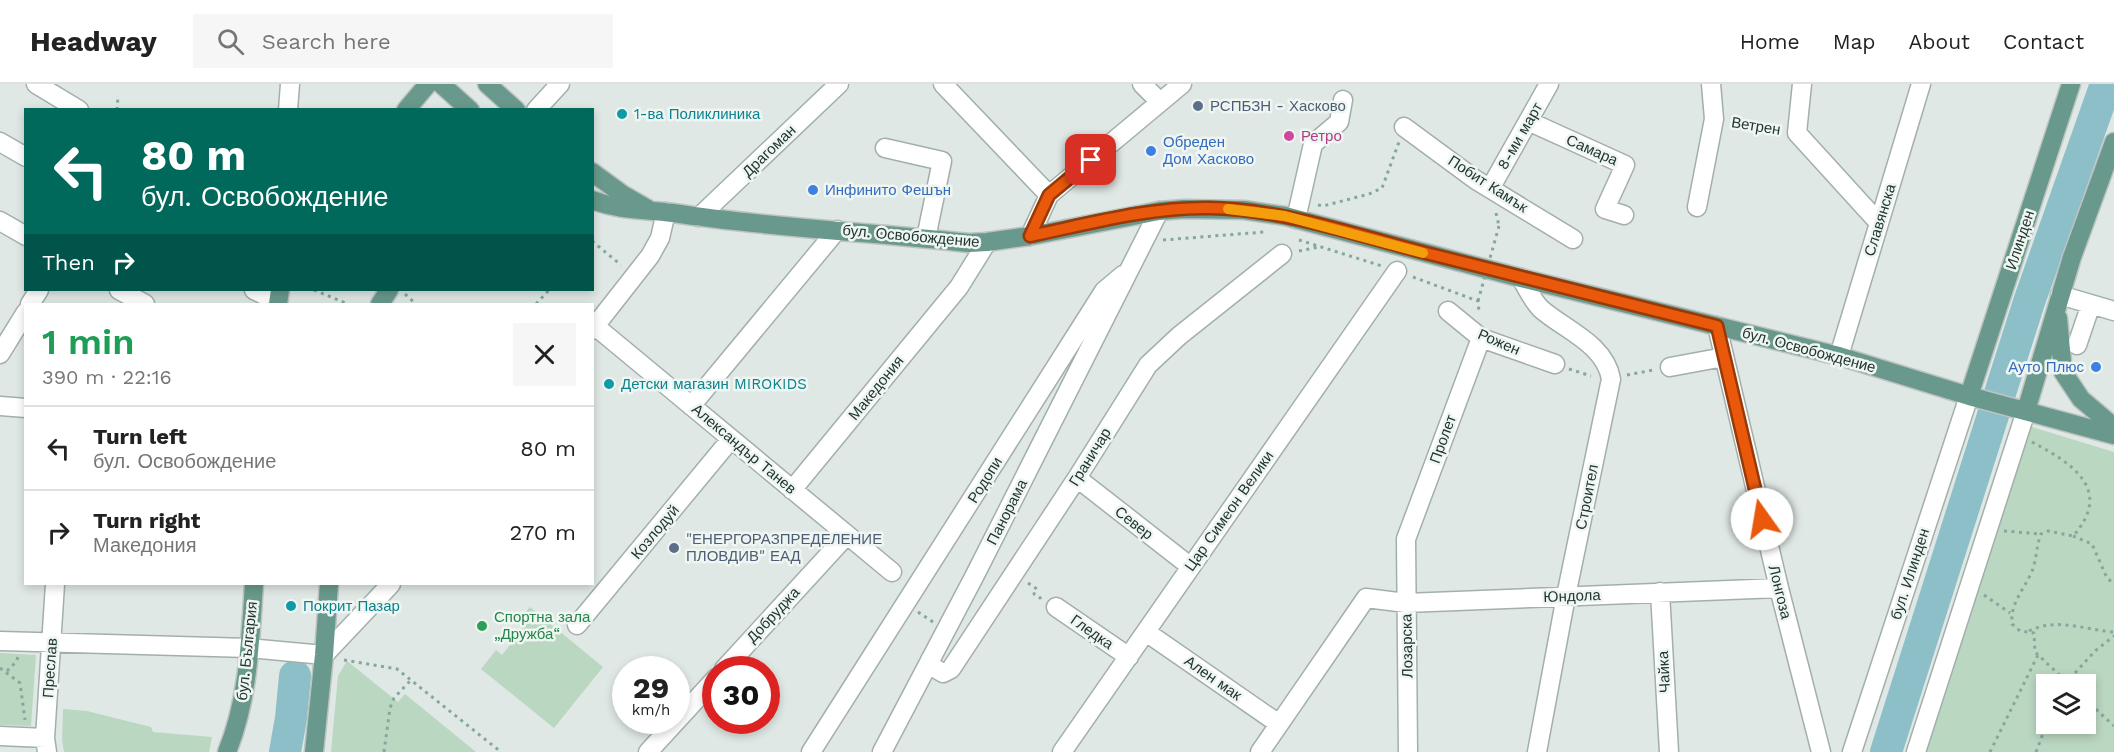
<!DOCTYPE html>
<html lang="en">
<head>
<meta charset="utf-8">
<style>
  body { margin:0; font-family:"Work Sans",sans-serif; background:#f6f6f6; color:#222; height:100vh; display:flex; flex-direction:column; font-size:22px; white-space:nowrap }
  * { box-sizing:border-box; margin:0 }
  p { font-size:20px; color:#767676 }
  .icon { flex:none; width:33px; height:33px; fill:none; stroke:currentColor; stroke-width:2; stroke-linecap:round; stroke-linejoin:round }
  .map { position:relative; flex:1; overflow:hidden }
  .details { position:absolute; left:24px; top:219px; width:570px; height:282px; display:flex; flex-direction:column; background:#fff; border-radius:0px; box-shadow:0 3px 9px #0003 }
  .details>* { flex:none }
  .hud { position:absolute; left:24px; top:24px; width:570px; height:183px; border-radius:0px; box-shadow:0 3px 9px #0003; background:#00695c; color:#fff; overflow:hidden }
  .buttons { position:absolute; left:2036px; top:590px; display:grid; gap:12px }
  .buttons a { display:grid; place-items:center; width:60px; height:60px; border-radius:0px; background:#fff; box-shadow:0 3px 9px #0003; font-size:30px }
  .speed { position:absolute; left:612px; top:572px; display:flex; gap:12px; font-size:30px; font-weight:700; text-align:center }
  .speed>* { display:grid; place-content:center; width:78px; height:78px; border-radius:50%; background:#fff; box-shadow:0 3px 9px #0003; line-height:1 }
  .speed small { font-size:15px; font-weight:400 }
  .speed .limit { border:9px solid #d22; background:#fff; color:#111 }
  .pin { position:absolute; display:grid; place-items:center; width:51px; height:51px; color:#fff; margin:-26px; border-radius:12px; box-shadow:0 3px 9px #0006 }
  .me { position:absolute; width:66px; margin:-33px; rotate:347deg; stroke-linejoin:round; filter:drop-shadow(0 0 4px #0008) }
  .turn { display:flex; align-items:center; gap:21px; height:126px; padding:0 18px; font-size:27px }
  .turn .icon { width:78px; height:78px; stroke-width:2.5 }
  .turn b { display:block; font-size:42px; line-height:51px }
  .then { display:flex; align-items:center; height:57px; padding:0 18px; background:#0003; gap:12px; font-size:22px }
  .round { display:grid; place-items:center; flex:none; width:63px; height:63px; border-radius:0px; background:#f6f6f6 }
  .summary { display:flex; align-items:center; justify-content:space-between; height:102px; padding:0 18px }
  h1 { font-size:36px; font-weight:600; line-height:45px; color:#1e9e55 }
  ul { padding:0; list-style:none }
  li { display:flex; align-items:center; gap:18px; height:84px; padding:0 18px; border-top:2px solid #e0e0e0 }
  li div { flex:1 }
  li b { display:block; font-size:22px }
  li em { font-style:normal }
  header { display:flex; align-items:center; gap:36px; box-sizing:border-box; height:84px; padding:0 30px; background:#fff; border-bottom:2px solid #e0e0e0 }
  header strong { font-size:28px }
  nav { display:flex; gap:33px; margin-inline-start:auto; font-size:21px }
  .search { width:420px; height:54px; background:#f6f6f6; display:flex; align-items:center; gap:15px; box-sizing:border-box; padding:0 21px; border-radius:0px; color:#767676; font-size:22px }
  .map>svg:first-child { display:block }
  .green { fill:#bad7c2; fill-rule:evenodd }
  .lines { fill:none; stroke-linecap:round; stroke-linejoin:round }
  .river { stroke:#8dbfc8; stroke-width:32 }
  .minor-casing { stroke:#a3afab; stroke-width:21 }
  .major-casing { stroke:#bdc3c1; stroke-width:21 }
  .path { stroke:#83a89d; stroke-width:3; stroke-dasharray:3 4.5; stroke-linecap:butt }
  .minor { stroke:#fff; stroke-width:18 }
  .major { stroke:#69998c; stroke-width:18 }
  .path-bridge { stroke:#83a89d; stroke-width:3; stroke-dasharray:3 4.5; stroke-linecap:butt }
  .route-casing { stroke:#983908; stroke-width:15 }
  .route { stroke:#ea580c; stroke-width:10 }
  .slow { stroke:#f59e0b; stroke-width:10 }
  .service-dot { fill:#5c6f8a; stroke:#eff6f2; stroke-width:2 }
  .culture-dot { fill:#0f9aa8; stroke:#eff6f2; stroke-width:2 }
  .hotel-dot { fill:#d1479c; stroke:#eff6f2; stroke-width:2 }
  .shop-dot { fill:#3f7fe0; stroke:#eff6f2; stroke-width:2 }
  .leisure-dot { fill:#2e9e5b; stroke:#eff6f2; stroke-width:2 }
  .labels { text-anchor:middle; stroke-width:5; stroke-linejoin:round; paint-order:stroke }
  .service-label { font-size:15px; fill:#4e5e75; stroke:#eff6f2; text-anchor:start }
  .culture-label { font-size:15px; fill:#0d838f; stroke:#eff6f2; text-anchor:start }
  .street-label { font-size:15px; fill:#223631; stroke:#eff6f2 }
  .hotel-label { font-size:15px; fill:#b23c85; stroke:#eff6f2; text-anchor:start }
  .shop-label { font-size:15px; fill:#366cbe; stroke:#eff6f2; text-anchor:start }
  .leisure-label { font-size:15px; fill:#27864d; stroke:#eff6f2; text-anchor:start }
</style>
</head>
<body>
<header>
<strong>Headway</strong>
<div class="search"><svg class="icon" aria-label="search" viewBox="0 0 24 24"><circle cx="10" cy="10" r="6"/><path d="M15 15l6 6"/></svg>Search here</div>
<nav><a>Home</a><a>Map</a><a>About</a><a>Contact</a></nav>
</header>
<div class="map">
<svg width="2114" height="668" viewBox="0 0 2114 668">
  <rect width="100%" height="100%" fill="#dfe8e4"/>
  <path class="green" d="M 2029,342 L 2114,368 L 2114,668 L 1923,668 ZM 2046,600 L 2085,600 L 2085,639 L 2046,639 Z
    M 530,523 L 603,583 L 554,644 L 481,585 L 496,566 L 502,571 L 526,541 L 520,535 Z
    M 0,569 L 36,571 L 31,642 L 0,641 Z
    M 347,577 L 398,618 L 405,610 L 476,668 L 331,668 L 338,592 Z
    M 63,625 L 87,627 L 151,643 L 153,648 L 212,653 L 209,668 L 64,668 L 62,656 Z"/>
  <g class="lines">
    <path class="river" d="M 285,668 L 291,634 L 295,592
      M 1886,668 L 2029,218 L 2106,0"/>
    <defs>
      <path id="minor" d="M 36,0 L 79,26
        M 943,0 L 1049,111
        M 1142,0 L 1160,18
        M 1802,0 L 1797,49 L 1879,139
        M 288,26 L 290,0
        M 536,26 L 560,0
        M 1528,37 L 1625,81 L 1605,125 L 1624,131
        M 1404,43 L 1476,96 L 1573,155
        M 0,58 L 26,73
        M 885,64 L 942,77 L 926,154
        M 1491,103 L 1549,0
        M 1697,123 L 1714,35 L 1711,0
        M 699,133 L 839,0
        M 1296,135 L 1313,60 L 1339,38 L 1343,16
        M 0,137 L 26,152
        M 1030,152 L 1049,111 L 1182,0
        M 1521,194 C 1527,204 1532,216 1541,225 C 1565,246 1605,260 1611,295 L 1566,512 L 1537,668
        M 119,206 L 145,220
        M 254,206 L 264,211
        M 2060,211 L 2114,227
        M 30,220 L 39,206
        M 1448,227 L 1481,254 L 1555,280
        M 595,242 L 892,488
        M 1717,242 L 1779,504 L 1821,668
        M 592,246 L 650,172 L 660,154 L 666,128
        M 2077,261 L 2091,220
        M 0,270 L 26,228
        M 1839,272 L 1921,0
        M 1670,283 L 1724,273
        M 0,322 L 26,324
        M 691,322 L 837,146
        M 1077,394 L 1191,483
        M 792,406 L 959,203 L 987,158
        M 1660,508 L 1669,668
        M 1056,523 L 1129,573
        M 577,541 L 731,355
        M 1146,548 L 1279,640
        M 0,557 L 249,564 L 324,571 L 391,500
        M 930,576 L 931,582 L 943,589 L 951,585 L 1077,394 L 1148,281 L 1179,252 L 1282,170
        M 724,585 L 847,451
        M 0,652 L 45,654
        M 47,668 L 45,654 L 55,500
        M 648,668 L 716,594
        M 811,668 L 1104,207 L 1123,191
        M 882,668 L 975,491 L 1159,127
        M 1062,668 L 1397,187
        M 1260,668 L 1366,514 L 1406,519 L 1779,504
        M 1408,668 L 1406,455 L 1481,254
        M 1852,668 L 1969,312
        M 1916,668 L 2026,327"/>
      <path id="major" d="M 441,0 L 470,26
        M 487,0 L 516,26
        M 406,26 L 428,0
        M 592,88 L 622,110 L 648,125
        M 592,116 C 621,127 644,125 673,129 C 771,144 871,148 969,159 L 987,158 L 1030,152 L 1159,127 L 1184,125 L 1244,126 L 1285,132 L 1521,194 L 1839,272 L 1969,312 L 2114,351
        M 278,220 L 280,206
        M 380,220 L 389,206
        M 2058,234 L 2063,288 L 2081,315 L 2114,343
        M 1969,312 L 2071,0
        M 2026,327 L 2072,173 L 2114,58
        M 227,668 C 249,614 250,557 254,500
        M 314,668 L 324,571 L 329,500"/>
    </defs>
    <use href="#minor" class="minor-casing"/>
    <use href="#major" class="major-casing"/>
    <path class="path" d="M 117,26 L 118,12
      M 1731,38 L 1781,47
      M 1318,121 L 1323,122 L 1369,110 L 1382,104 L 1399,58
      M 1496,129 L 1499,142
      M 1163,156 L 1264,148
      M 1299,156 L 1382,182
      M 592,157 L 621,181
      M 1299,167 L 1319,163
      M 1413,193 L 1478,217 L 1479,228
      M 314,206 L 348,220
      M 405,210 L 416,220
      M 536,220 L 549,206
      M 1569,285 L 1591,292
      M 1627,291 L 1653,286
      M 2032,358 C 2072,379 2114,406 2073,452 L 2048,447 L 2041,450 C 2036,462 2037,475 2032,487 C 2024,506 2010,519 2012,540 L 2020,547 L 2034,549 L 2035,568 L 2069,600
      M 2004,447 L 2041,450
      M 2073,452 L 2092,460 L 2107,494 L 2114,500
      M 1028,499 L 1037,505 L 1034,510 L 1040,514 L 1042,512
      M 1984,511 L 2010,529
      M 918,528 L 933,538
      M 2029,547 C 2057,533 2085,546 2114,548
      M 344,576 L 397,585 L 501,668
      M 0,584 L 20,599 L 25,636
      M 7,587 L 16,578 L 18,573
      M 2065,600 L 2095,567 L 2114,552
      M 2085,615 L 2114,642
      M 384,668 L 390,624 L 394,614 L 411,596
      M 1990,668 L 2038,571
      M 2036,668 L 2045,644 L 2048,639"/>
    <use href="#minor" class="minor"/>
    <use href="#major" class="major"/>
    <path class="path-bridge" d="M 1478,217 L 1499,142"/>
  </g>
  <g class="lines">
    <defs>
      <path id="route" d="M 1091,76 L 1049,111 L 1030,152 C 1088,140 1149,123 1209,124 C 1283,125 1355,151 1426,169 C 1523,194 1620,218 1717,242 L 1762,435"/>
    </defs>
    <use href="#route" class="route-casing"/>
    <use href="#route" class="route"/>
    <path class="slow" d="M 1228,125 L 1285,132 L 1423,169"/>
  </g>
  <g class="service-dot">
    <circle cx="1198" cy="22" r="6"/>
    <circle cx="674" cy="464" r="6"/>
  </g>
  <g class="culture-dot">
    <circle cx="622" cy="30" r="6"/>
    <circle cx="609" cy="300" r="6"/>
    <circle cx="291" cy="522" r="6"/>
  </g>
  <circle class="hotel-dot" cx="1289" cy="52" r="6"/>
  <g class="shop-dot">
    <circle cx="1151" cy="67" r="6"/>
    <circle cx="813" cy="106" r="6"/>
    <circle cx="2096" cy="283" r="6"/>
  </g>
  <circle class="leisure-dot" cx="482" cy="542" r="6"/>
  <g class="labels">
    <g class="service-label">
      <text x="1210" y="27">РСПБЗН - Хасково</text>
      <text x="686" y="460">"ЕНЕРГОРАЗПРЕДЕЛЕНИЕ<tspan x="686" dy="17">ПЛОВДИВ" ЕАД</tspan></text>
    </g>
    <g class="culture-label">
      <text x="634" y="35">1-ва Поликлиника</text>
      <text x="621" y="305">Детски магазин MIROKIDS</text>
      <text x="303" y="527">Покрит Пазар</text>
    </g>
    <g class="street-label">
      <text transform="translate(1756 42) rotate(9)" y="5">Ветрен</text>
      <text transform="translate(1520 52) rotate(-60)" y="5">8-ми март</text>
      <text transform="translate(1592 66) rotate(24)" y="5">Самара</text>
      <text transform="translate(769 67) rotate(-44)" y="5">Драгоман</text>
      <text transform="translate(1488 100) rotate(33)" y="5">Побит Камък</text>
      <text transform="translate(1880 136) rotate(-73)" y="5">Славянска</text>
      <text transform="translate(911 152) rotate(5)" y="5">бул. Освобождение</text>
      <text transform="translate(2020 156) rotate(-72)" y="5">Илинден</text>
      <text transform="translate(1499 258) rotate(23)" y="5">Рожен</text>
      <text transform="translate(1809 266) rotate(15)" y="5">бул. Освобождение</text>
      <text transform="translate(876 304) rotate(-51)" y="5">Македония</text>
      <text transform="translate(1443 355) rotate(-70)" y="5">Пролет</text>
      <text transform="translate(744 365) rotate(40)" y="5">Александър Танев</text>
      <text transform="translate(1090 373) rotate(-58)" y="5">Граничар</text>
      <text transform="translate(985 396) rotate(-58)" y="5">Родопи</text>
      <text transform="translate(1587 413) rotate(-79)" y="5">Строител</text>
      <text transform="translate(1229 427) rotate(-55)" y="5">Цар Симеон Велики</text>
      <text transform="translate(1007 428) rotate(-63)" y="5">Панорама</text>
      <text transform="translate(1134 439) rotate(38)" y="5">Север</text>
      <text transform="translate(655 448) rotate(-50)" y="5">Козлодуй</text>
      <text transform="translate(1910 490) rotate(-72)" y="5">бул. Илинден</text>
      <text transform="translate(1780 508) rotate(76)" y="5">Лонгоза</text>
      <text transform="translate(1572 512) rotate(-2)" y="5">Юндола</text>
      <text transform="translate(773 531) rotate(-47)" y="5">Добруджа</text>
      <text transform="translate(1092 548) rotate(35)" y="5">Гледка</text>
      <text transform="translate(1407 562) rotate(-91)" y="5">Лозарска</text>
      <text transform="translate(247 567) rotate(-84)" y="5">бул. България</text>
      <text transform="translate(50 584) rotate(-86)" y="5">Преслав</text>
      <text transform="translate(1664 588) rotate(-93)" y="5">Чайка</text>
      <text transform="translate(1213 594) rotate(35)" y="5">Ален мак</text>
    </g>
    <g class="hotel-label">
      <text x="1301" y="57">Ретро</text>
    </g>
    <g class="shop-label">
      <text x="1163" y="63">Обреден<tspan x="1163" dy="17">Дом Хасково</tspan></text>
      <text x="825" y="111">Инфинито Фешън</text>
      <text x="2084" y="288" text-anchor="end">Ауто Плюс</text>
    </g>
    <g class="leisure-label">
      <text x="494" y="538">Спортна зала<tspan x="494" dy="17">„Дружба“</tspan></text>
    </g>
  </g>
</svg>
<div class="buttons">
<a><svg class="icon" aria-label="layers" viewBox="0 0 24 24"><path d="M12 4l9 5-9 5-9-5zM3 14l9 5 9-5"/></svg></a>
</div>
<div class="speed"><div>29<small>km/h</small></div><div class="limit">30</div></div>
<div class="pin" style="left:1091px;top:76px;background:#d93025"><svg class="icon" aria-label="arrive" viewBox="0 0 24 24"><path d="M6 21V4h12l-3 4 3 4H6"/></svg></div>
<svg class="me" style="left:1762px;top:435px" viewBox="-20 -20 40 40"><circle r="19" fill="#fff"/><path d="M0-13L10 11 0 6-10 11z" fill="#ea580c"/></svg>
<div class="hud">
<div class="turn"><svg class="icon" aria-label="left" viewBox="0 0 24 24"><path d="M17 20v-9H6M10 6l-5 5 5 5"/></svg><div><b>80 m</b>бул. Освобождение</div></div>
<div class="then">Then<svg class="icon" aria-label="right" viewBox="0 0 24 24"><path d="M7 20v-9h11M14 6l5 5-5 5"/></svg></div>
</div>
<section class="details">
<div class="summary"><div><h1>1 min</h1><p>390 m · 22:16</p></div><a class="round"><svg class="icon" aria-label="close" viewBox="0 0 24 24"><path d="M6 6l12 12M18 6L6 18"/></svg></a></div>
<ul>
<li><svg class="icon" aria-label="left" viewBox="0 0 24 24"><path d="M17 20v-9H6M10 6l-5 5 5 5"/></svg><div><b>Turn left</b><p>бул. Освобождение</p></div><em>80 m</em></li>
<li><svg class="icon" aria-label="right" viewBox="0 0 24 24"><path d="M7 20v-9h11M14 6l5 5-5 5"/></svg><div><b>Turn right</b><p>Македония</p></div><em>270 m</em></li>
</ul>
</section>
</div>
</body>
</html>
